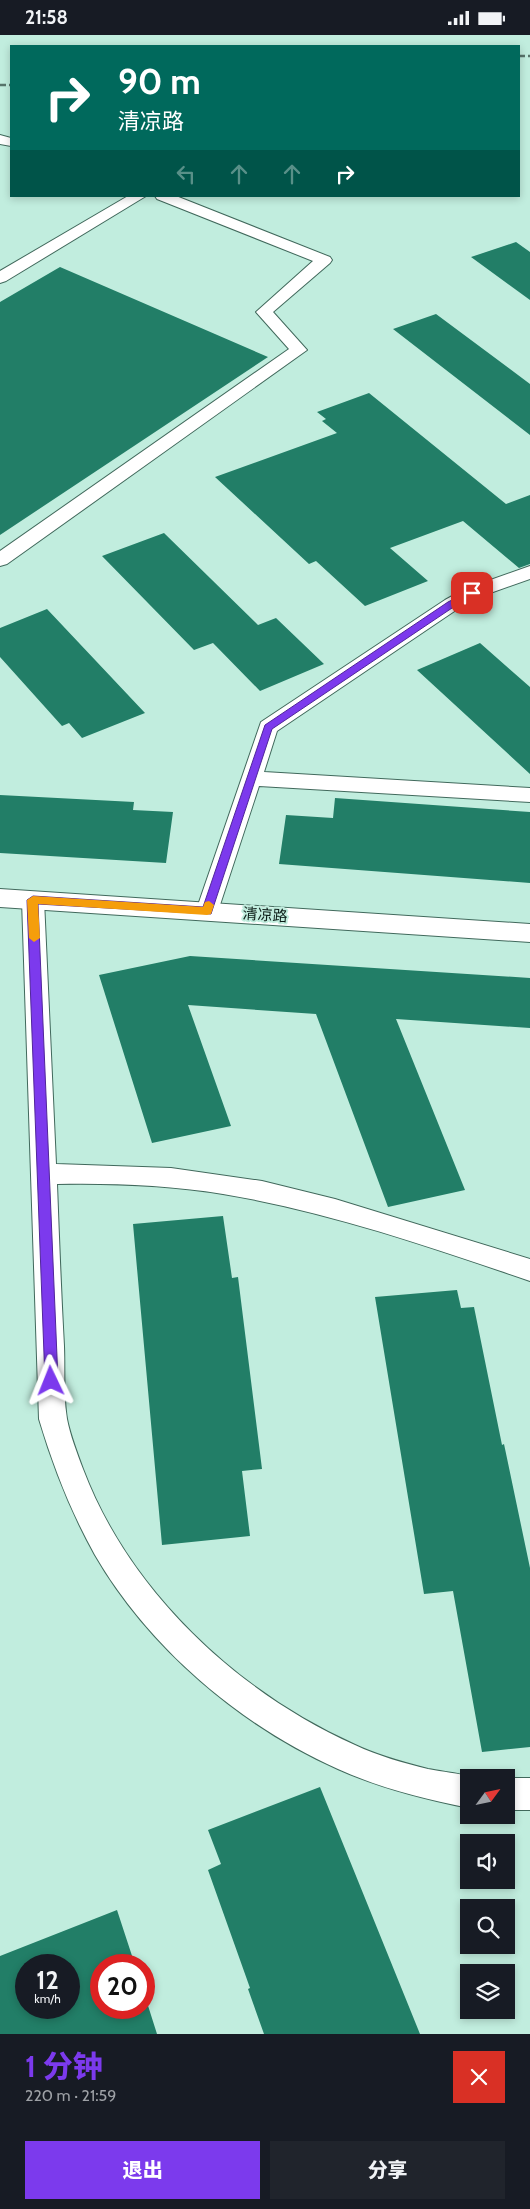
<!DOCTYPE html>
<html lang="zh">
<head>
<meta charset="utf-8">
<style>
  body { margin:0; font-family:Cabin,"Noto Sans SC",sans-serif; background:#20242c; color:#f1f3f6; height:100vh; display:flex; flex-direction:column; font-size:19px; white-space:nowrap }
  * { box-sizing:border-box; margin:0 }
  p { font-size:16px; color:#9ea1a6 }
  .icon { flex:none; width:28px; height:28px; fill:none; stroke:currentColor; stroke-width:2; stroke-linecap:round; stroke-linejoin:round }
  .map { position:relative; height:1999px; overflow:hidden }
  .sheet { display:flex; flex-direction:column; background:#171b24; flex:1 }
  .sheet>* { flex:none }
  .banner { position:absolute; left:10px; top:10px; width:510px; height:152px; border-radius:0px; box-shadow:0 2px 8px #0003; background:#00695c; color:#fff; overflow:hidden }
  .needle { width:32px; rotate:57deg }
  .tools { position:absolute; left:460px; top:1734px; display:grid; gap:10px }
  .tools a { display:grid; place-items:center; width:55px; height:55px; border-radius:0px; background:#171b24; box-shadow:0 2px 8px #0003; font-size:25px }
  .speed { position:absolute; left:15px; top:1919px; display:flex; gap:10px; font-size:25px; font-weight:700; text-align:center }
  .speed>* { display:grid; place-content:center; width:65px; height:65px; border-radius:50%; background:#171b24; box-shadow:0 2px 8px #0003; line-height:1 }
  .speed small { font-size:12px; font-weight:400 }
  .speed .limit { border:8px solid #d22; background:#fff; color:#111 }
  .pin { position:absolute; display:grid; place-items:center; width:42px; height:42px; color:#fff; margin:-21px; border-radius:10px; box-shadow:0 2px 8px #0006 }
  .me { position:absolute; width:55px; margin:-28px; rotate:358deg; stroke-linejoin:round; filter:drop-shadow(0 0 4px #0008) }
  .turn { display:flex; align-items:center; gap:18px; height:105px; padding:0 25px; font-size:22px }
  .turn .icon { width:65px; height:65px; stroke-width:2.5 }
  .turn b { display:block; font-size:35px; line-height:42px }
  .lanes { display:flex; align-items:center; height:48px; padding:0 25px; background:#0003; justify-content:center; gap:25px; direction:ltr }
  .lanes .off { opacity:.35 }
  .round { display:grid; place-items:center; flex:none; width:52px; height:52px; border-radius:0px; background:#20242c }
  .head { display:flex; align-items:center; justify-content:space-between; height:85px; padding:0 25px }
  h1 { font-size:30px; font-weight:800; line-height:38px; color:#7c3aed }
  .primary-button { display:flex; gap:10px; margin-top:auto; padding:10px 25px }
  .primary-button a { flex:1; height:58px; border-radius:0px; background:#7c3aed; color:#fff; font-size:20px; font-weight:800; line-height:58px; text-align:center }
  .primary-button a+a { background:#20242c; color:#f1f3f6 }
  .status { display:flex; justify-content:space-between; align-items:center; height:35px; padding:0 25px; background:#171b24; direction:ltr }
  .status svg { height:14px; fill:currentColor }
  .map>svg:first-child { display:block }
  .building { fill:#227e67; fill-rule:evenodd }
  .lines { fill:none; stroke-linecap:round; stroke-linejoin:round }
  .service-casing { stroke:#41695c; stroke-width:2 }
  .tertiary-casing { stroke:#41695c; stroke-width:2 }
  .service { fill:#fff; fill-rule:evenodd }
  .tertiary { fill:#fff; fill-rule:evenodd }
  .rail { stroke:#58746b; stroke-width:2.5; stroke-dasharray:6 3; stroke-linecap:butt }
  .route { fill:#7c3aed; stroke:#51269a }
  .slow { fill:#f59e0b }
  .labels { text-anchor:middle; stroke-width:4; stroke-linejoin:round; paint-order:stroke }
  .street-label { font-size:15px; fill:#0d1d18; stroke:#c1edde }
</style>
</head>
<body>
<div class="status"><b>21:58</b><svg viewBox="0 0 49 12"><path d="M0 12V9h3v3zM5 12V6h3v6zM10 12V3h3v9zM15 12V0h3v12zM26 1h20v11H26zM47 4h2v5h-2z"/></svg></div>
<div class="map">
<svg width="530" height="1999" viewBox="0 0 530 1999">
  <rect width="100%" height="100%" fill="#c1edde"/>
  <path class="building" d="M 516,207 L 530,217 L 530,265 L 471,222 Z
    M 60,232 L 268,322 L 0,500 L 0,267 Z
    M 436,279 L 530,349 L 530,400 L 393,294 Z
    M 369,358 L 506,469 L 530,460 L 530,529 L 519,533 L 463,486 L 390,513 L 428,546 L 365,571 L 316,526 L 309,529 L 215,442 L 337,398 L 322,386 L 326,384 L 317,377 Z
    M 164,498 L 258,590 L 276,583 L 324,629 L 260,656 L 213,608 L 194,615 L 102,521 Z
    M 47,574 L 145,678 L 82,703 L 69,688 L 62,691 L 0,622 L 0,593 Z
    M 480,608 L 530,652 L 530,739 L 417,635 Z
    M 0,760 L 134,767 L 133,775 L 173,777 L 166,828 L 0,818 Z
    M 335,763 L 530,777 L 530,848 L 279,829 L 286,780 L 333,783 Z
    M 190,921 L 530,943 L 530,993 L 396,984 L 465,1155 L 388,1172 L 316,979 L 188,970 L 231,1091 L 152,1108 L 99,940 Z
    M 223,1181 L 232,1243 L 238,1242 L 262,1434 L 242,1436 L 250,1501 L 162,1510 L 133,1189 Z
    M 457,1255 L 461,1273 L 474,1272 L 502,1410 L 504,1409 L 530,1533 L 530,1712 L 482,1717 L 453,1556 L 424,1559 L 375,1262 Z
    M 320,1752 L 420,1999 L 264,1999 L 248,1954 L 250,1953 L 208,1835 L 221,1829 L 208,1795 Z
    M 117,1875 L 135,1930 L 101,1930 L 101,1972 L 144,1972 L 144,1958 L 157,1999 L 0,1999 L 0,1921 ZM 26,1930 L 69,1930 L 69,1972 L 26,1972 Z"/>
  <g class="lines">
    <defs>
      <path id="service" d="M 0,100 L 11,103 L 11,111 L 0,109 Z
        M 128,161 L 146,161 L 6,246 L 0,248 L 0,236 Z
        M 155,161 L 176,161 L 330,222 L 332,225 L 330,228 L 273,277 L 307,315 L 7,529 L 0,531 L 0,516 L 289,314 L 256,277 L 313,226 L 157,164 Z
        M 530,531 L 530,544 L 479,562 L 459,573 L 277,696 L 264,737 L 530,753 L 530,767 L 259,751 L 218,876 L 215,882 L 207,884 L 199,882 L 196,876 L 261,687 L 445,565 L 465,554 Z
        M 33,857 L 41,859 L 44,865 L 56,1129 L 171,1133 L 262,1146 L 335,1164 L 530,1224 L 530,1246 C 431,1212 326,1176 223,1159 C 168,1150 112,1148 57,1149 C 59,1203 61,1257 64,1311 C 65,1335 63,1360 67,1384 C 70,1400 77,1418 83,1434 C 129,1556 237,1657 355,1710 C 378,1721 404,1728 428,1734 C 443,1737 458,1738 472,1742 L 469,1742 L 469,1773 C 424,1764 380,1753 338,1734 C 241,1691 149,1613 95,1520 C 71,1477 53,1431 39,1384 L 22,865 L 25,859 Z
        M 506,1743 L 530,1743 L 530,1775 L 506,1775 Z"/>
      <path id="tertiary" d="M 0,854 L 530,889 L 530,907 L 0,872 Z"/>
    </defs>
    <use href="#service" class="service-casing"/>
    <use href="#tertiary" class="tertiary-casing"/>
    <use href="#service" class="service"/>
    <use href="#tertiary" class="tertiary"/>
    <path class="rail" d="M 519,21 L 530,21
      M 0,50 L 11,50"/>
  </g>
  <path class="route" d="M 472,555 L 476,558 L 475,560 L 455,571 L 272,694 L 211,879 L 38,869 L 58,1346 L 56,1351 L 51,1352 L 47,1351 L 45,1346 L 27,865 L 33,861 L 203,872 L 265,690 L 448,567 Z"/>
  <path class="slow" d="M 33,861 L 203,872 L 205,867 L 209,866 L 214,870 L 211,879 L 207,880 L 38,869 L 40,903 L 34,907 L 29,903 L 27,865 Z"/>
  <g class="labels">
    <g class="street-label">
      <text transform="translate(265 880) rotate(4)" y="5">清凉路</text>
    </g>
  </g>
</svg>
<div class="tools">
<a><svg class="needle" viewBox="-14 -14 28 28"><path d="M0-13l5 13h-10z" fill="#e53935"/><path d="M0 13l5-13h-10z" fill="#9ea1a6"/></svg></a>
<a><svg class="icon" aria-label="sound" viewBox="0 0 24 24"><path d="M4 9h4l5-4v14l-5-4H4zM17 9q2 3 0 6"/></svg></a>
<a><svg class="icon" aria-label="search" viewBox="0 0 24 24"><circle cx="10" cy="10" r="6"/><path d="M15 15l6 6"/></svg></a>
<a><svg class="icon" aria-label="layers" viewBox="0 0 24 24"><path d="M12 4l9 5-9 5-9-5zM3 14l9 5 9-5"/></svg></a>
</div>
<div class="speed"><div>12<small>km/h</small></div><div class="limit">20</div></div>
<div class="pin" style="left:472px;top:558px;background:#d93025"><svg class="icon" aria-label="arrive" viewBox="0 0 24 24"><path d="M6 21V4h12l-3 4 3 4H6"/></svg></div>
<svg class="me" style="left:51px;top:1346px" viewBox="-20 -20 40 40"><path d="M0-17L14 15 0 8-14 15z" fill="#7c3aed" stroke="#fff" stroke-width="4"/></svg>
<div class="banner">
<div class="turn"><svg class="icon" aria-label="right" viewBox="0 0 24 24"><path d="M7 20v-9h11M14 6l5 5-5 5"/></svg><div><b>90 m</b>清凉路</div></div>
<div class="lanes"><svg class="icon off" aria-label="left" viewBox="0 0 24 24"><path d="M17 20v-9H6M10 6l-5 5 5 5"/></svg><svg class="icon off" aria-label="ahead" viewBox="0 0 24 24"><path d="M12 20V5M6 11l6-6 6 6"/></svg><svg class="icon off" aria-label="ahead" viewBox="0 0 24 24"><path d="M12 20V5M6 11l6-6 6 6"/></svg><svg class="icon" aria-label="right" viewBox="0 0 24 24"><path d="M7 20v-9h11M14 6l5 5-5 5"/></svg></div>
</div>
</div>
<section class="sheet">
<div class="head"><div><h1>1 分钟</h1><p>220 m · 21:59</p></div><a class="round" style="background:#d93025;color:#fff"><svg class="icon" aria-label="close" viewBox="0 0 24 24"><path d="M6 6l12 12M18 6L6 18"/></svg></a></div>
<div class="primary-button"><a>退出</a><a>分享</a></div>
</section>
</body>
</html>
